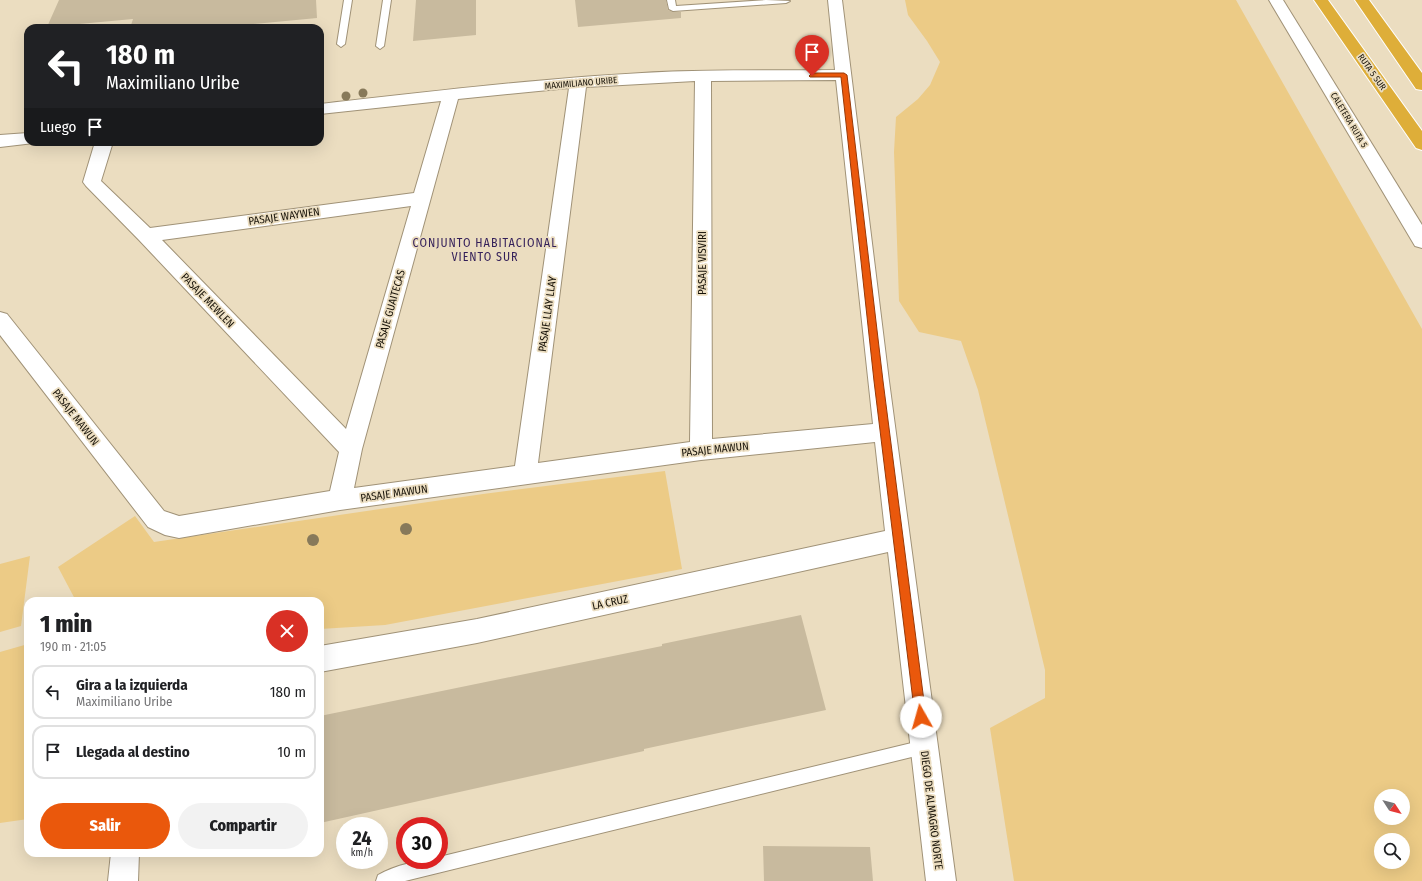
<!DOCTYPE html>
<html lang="es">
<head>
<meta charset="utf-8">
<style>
  body { margin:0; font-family:"Fira Sans Condensed",sans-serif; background:#f2f2f2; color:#202124; height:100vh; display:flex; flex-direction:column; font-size:15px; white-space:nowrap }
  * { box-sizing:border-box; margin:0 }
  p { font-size:13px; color:#757577 }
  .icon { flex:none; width:22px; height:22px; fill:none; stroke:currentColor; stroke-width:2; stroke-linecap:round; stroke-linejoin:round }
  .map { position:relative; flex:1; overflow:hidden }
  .side { position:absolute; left:24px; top:597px; width:300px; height:260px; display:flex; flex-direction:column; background:#fff; border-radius:12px; box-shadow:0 4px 16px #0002 }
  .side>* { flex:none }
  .banner { position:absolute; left:24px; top:24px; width:300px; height:122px; border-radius:12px; box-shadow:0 4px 16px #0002; background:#202124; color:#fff; overflow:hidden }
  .needle { width:26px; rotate:126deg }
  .tools { position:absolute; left:1374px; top:789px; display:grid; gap:8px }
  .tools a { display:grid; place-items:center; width:36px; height:36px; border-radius:50%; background:#fff; box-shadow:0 4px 16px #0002; font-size:20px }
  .speed { position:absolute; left:336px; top:817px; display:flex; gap:8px; font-size:20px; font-weight:700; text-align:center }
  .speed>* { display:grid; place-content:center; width:52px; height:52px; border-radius:50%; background:#fff; box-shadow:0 4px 16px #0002; line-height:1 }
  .speed small { font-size:10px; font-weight:400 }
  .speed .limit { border:6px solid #d22; background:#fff; color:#111 }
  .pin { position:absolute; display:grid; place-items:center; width:34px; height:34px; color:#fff; margin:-41px -17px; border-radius:50% 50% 50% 0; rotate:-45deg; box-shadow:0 0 4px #0007 }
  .pin .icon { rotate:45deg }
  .me { position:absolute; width:44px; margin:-22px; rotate:353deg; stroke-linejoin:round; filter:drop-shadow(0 0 3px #0008) }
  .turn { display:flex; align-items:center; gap:14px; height:84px; padding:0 16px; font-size:18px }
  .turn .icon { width:52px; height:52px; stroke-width:2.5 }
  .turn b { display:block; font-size:28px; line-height:34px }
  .then { display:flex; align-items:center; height:38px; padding:0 16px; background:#0003; gap:8px; font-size:15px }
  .round { display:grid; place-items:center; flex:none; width:42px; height:42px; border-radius:21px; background:#f2f2f2 }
  .headline { display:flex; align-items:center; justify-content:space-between; height:68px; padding:0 16px }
  h1 { font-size:24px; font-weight:800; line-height:30px }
  .cta { display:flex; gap:8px; margin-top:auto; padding:8px 16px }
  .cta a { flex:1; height:46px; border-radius:24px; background:#ea580c; color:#fff; font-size:16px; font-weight:800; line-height:46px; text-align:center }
  .cta a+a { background:#f2f2f2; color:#202124 }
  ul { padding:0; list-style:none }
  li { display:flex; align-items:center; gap:12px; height:54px; margin:0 8px 6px; padding:0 8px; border:2px solid #e0e0e0; border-radius:12px }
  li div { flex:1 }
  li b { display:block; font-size:15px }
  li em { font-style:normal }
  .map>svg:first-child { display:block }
  .green { fill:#eccb86; fill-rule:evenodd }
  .building { fill:#c8ba9e }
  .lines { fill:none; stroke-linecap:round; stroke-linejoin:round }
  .lane-casing { stroke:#a09277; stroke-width:2 }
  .street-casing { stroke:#a09277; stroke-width:2 }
  .secondary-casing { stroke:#a09277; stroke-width:2 }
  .highway-casing { stroke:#fff; stroke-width:2 }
  .lane { fill:#fff; fill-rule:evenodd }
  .street { fill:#fff; fill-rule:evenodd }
  .secondary { fill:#fff; fill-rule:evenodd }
  .highway { fill:#deae39; fill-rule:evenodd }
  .tree { fill:#87795a }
  .route { fill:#ea580c; stroke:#983908 }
  .labels { text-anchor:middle; stroke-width:3.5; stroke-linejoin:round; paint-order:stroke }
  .far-street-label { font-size:9px; fill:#171208; stroke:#ebddc0 }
  .street-label { font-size:11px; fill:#171208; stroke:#ebddc0 }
  .neighbourhood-label { font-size:12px; letter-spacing:1px; fill:#331f59; stroke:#ebddc0 }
</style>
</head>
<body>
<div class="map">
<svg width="1422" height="881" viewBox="0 0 1422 881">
  <rect width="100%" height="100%" fill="#ebddc0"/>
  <path class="green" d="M 905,0 L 1236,0 L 1422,329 L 1422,881 L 1014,881 L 990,728 L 1045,698 L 1045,670 L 978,390 L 961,341 L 919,332 L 899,301 L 894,152 L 896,117 L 918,99 L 930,85 L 940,62 L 927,41 L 908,15 ZM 1381,796 L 1403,796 L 1403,818 L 1381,818 ZM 1381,840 L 1403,840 L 1403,862 L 1381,862 Z
    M 665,471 L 682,569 L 385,625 L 320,629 L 320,601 L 76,601 L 58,567 L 135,516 L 154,542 L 483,494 Z
    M 30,556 L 21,626 L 0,632 L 0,564 Z
    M 28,644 L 28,819 L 0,823 L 0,652 Z"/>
  <path class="building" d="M 59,0 L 316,0 L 317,18 L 212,28 L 130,28 L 133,19 L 47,27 Z
    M 416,0 L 476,0 L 476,35 L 413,41 Z
    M 575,0 L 666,0 L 668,10 L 673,12 L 681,12 L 681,18 L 578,27 Z
    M 801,615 L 826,710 L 644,749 L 644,751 L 320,823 L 320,716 L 662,646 L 662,644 Z
    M 763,846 L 870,847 L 873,881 L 764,881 Z"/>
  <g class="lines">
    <defs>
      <path id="lane" d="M 344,0 L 352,0 L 345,44 L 341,47 L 337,44 Z
        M 383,0 L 391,0 L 384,46 L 380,49 L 376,46 Z
        M 667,0 L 675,0 L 676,6 L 766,0 L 790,1 L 786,3 L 673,11 L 669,9 Z
        M 924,740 L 929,742 L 931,747 L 929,752 L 924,754 L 405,881 L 376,881 L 378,875 C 396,865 418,860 439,860 L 439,857 Z"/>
      <path id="street" d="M 828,0 L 842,0 L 889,381 L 956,881 L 926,881 L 888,552 L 477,643 L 320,672 L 320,646 L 477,619 L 885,531 L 875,442 L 701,460 L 340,510 L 179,538 L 165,535 L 148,527 L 0,335 L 0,312 L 7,314 L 164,511 L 179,516 L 330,491 L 339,452 L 139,240 L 86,186 L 83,182 L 95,142 L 113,142 L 101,181 L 150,228 L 414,193 L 441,101 L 320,114 L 320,104 C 427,92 534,79 642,73 C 706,69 771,71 835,70 ZM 836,80 L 873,424 L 712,439 L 711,81 ZM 695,81 L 690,442 L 538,463 L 586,87 ZM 569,88 L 515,466 L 354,488 L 362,449 L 458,99 ZM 411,206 L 346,429 L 162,240 Z
        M 28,133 L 28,142 L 35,142 L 34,143 L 0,147 L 0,135 Z
        M 111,853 L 139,853 L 138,881 L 108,881 Z"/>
      <path id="secondary" d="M 1269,0 L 1283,0 L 1422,225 L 1422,248 L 1415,246 Z"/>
      <path id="highway" d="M 1314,0 L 1328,0 L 1422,131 L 1422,150 L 1416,148 Z
        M 1355,0 L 1369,0 L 1422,73 L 1422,90 L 1416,89 Z"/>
    </defs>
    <use href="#lane" class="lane-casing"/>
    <use href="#street" class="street-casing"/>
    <use href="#secondary" class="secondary-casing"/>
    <use href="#highway" class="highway-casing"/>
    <use href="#lane" class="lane"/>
    <use href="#street" class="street"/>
    <use href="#secondary" class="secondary"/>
    <use href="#highway" class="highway"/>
  </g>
  <g class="tree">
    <circle cx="363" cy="93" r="4.5"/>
    <circle cx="346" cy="96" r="4.5"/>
    <circle cx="406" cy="529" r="6"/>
    <circle cx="313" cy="540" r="6"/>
  </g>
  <path class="route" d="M 812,73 L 844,73 L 847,75 L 883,381 L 926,717 L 924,721 L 921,723 L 917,721 L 915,717 L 874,381 L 841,77 L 810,77 L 809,76 Z"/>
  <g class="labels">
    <g class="far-street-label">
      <text transform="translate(1372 72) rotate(55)" y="3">RUTA 5 SUR</text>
      <text transform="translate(581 83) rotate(-5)" y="3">MAXIMILIANO URIBE</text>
      <text transform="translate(1349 120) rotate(59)" y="3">CALETERA RUTA 5</text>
    </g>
    <g class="street-label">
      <text transform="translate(284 216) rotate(-8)" y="4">PASAJE WAYWEN</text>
      <text transform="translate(702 263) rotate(-90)" y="4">PASAJE VISVIRI</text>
      <text transform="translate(208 300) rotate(46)" y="4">PASAJE MEWLEN</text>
      <text transform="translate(390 309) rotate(-74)" y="4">PASAJE GUAITECAS</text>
      <text transform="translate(547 314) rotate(-82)" y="4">PASAJE LLAY LLAY</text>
      <text transform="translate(76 417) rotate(52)" y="4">PASAJE MAWUN</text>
      <text transform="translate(715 449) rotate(-6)" y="4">PASAJE MAWUN</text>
      <text transform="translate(394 493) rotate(-8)" y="4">PASAJE MAWUN</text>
      <text transform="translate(610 602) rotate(-12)" y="4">LA CRUZ</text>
      <text transform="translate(932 810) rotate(83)" y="4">DIEGO DE ALMAGRO NORTE</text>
    </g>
    <g class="neighbourhood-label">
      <text x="485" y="247">CONJUNTO HABITACIONAL<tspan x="485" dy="14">VIENTO SUR</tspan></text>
    </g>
  </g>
</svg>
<div class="tools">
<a><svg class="needle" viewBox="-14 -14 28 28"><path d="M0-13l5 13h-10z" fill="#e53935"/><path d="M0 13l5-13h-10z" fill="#757577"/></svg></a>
<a><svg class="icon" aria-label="search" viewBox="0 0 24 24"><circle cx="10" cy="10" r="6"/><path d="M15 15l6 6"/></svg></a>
</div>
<div class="speed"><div>24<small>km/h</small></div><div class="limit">30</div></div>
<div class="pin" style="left:812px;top:76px;background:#d93025"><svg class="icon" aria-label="arrive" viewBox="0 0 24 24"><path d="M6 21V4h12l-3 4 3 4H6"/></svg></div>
<svg class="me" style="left:921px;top:717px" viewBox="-20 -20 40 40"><circle r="19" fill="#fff"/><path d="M0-13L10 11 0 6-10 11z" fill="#ea580c"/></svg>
<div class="banner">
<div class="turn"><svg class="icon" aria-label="left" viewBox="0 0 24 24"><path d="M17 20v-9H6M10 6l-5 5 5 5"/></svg><div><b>180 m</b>Maximiliano Uribe</div></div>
<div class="then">Luego<svg class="icon" aria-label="arrive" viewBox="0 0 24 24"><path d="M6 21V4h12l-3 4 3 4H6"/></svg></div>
</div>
<section class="side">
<div class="headline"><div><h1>1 min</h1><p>190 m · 21:05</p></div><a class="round" style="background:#d93025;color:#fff"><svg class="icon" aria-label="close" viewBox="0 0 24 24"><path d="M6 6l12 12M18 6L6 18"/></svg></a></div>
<ul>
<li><svg class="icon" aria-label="left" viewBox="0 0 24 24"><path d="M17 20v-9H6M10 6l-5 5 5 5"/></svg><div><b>Gira a la izquierda</b><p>Maximiliano Uribe</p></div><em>180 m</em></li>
<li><svg class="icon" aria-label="arrive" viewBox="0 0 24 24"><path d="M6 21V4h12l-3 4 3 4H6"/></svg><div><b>Llegada al destino</b></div><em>10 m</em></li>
</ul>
<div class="cta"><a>Salir</a><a>Compartir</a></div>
</section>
</div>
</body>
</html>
